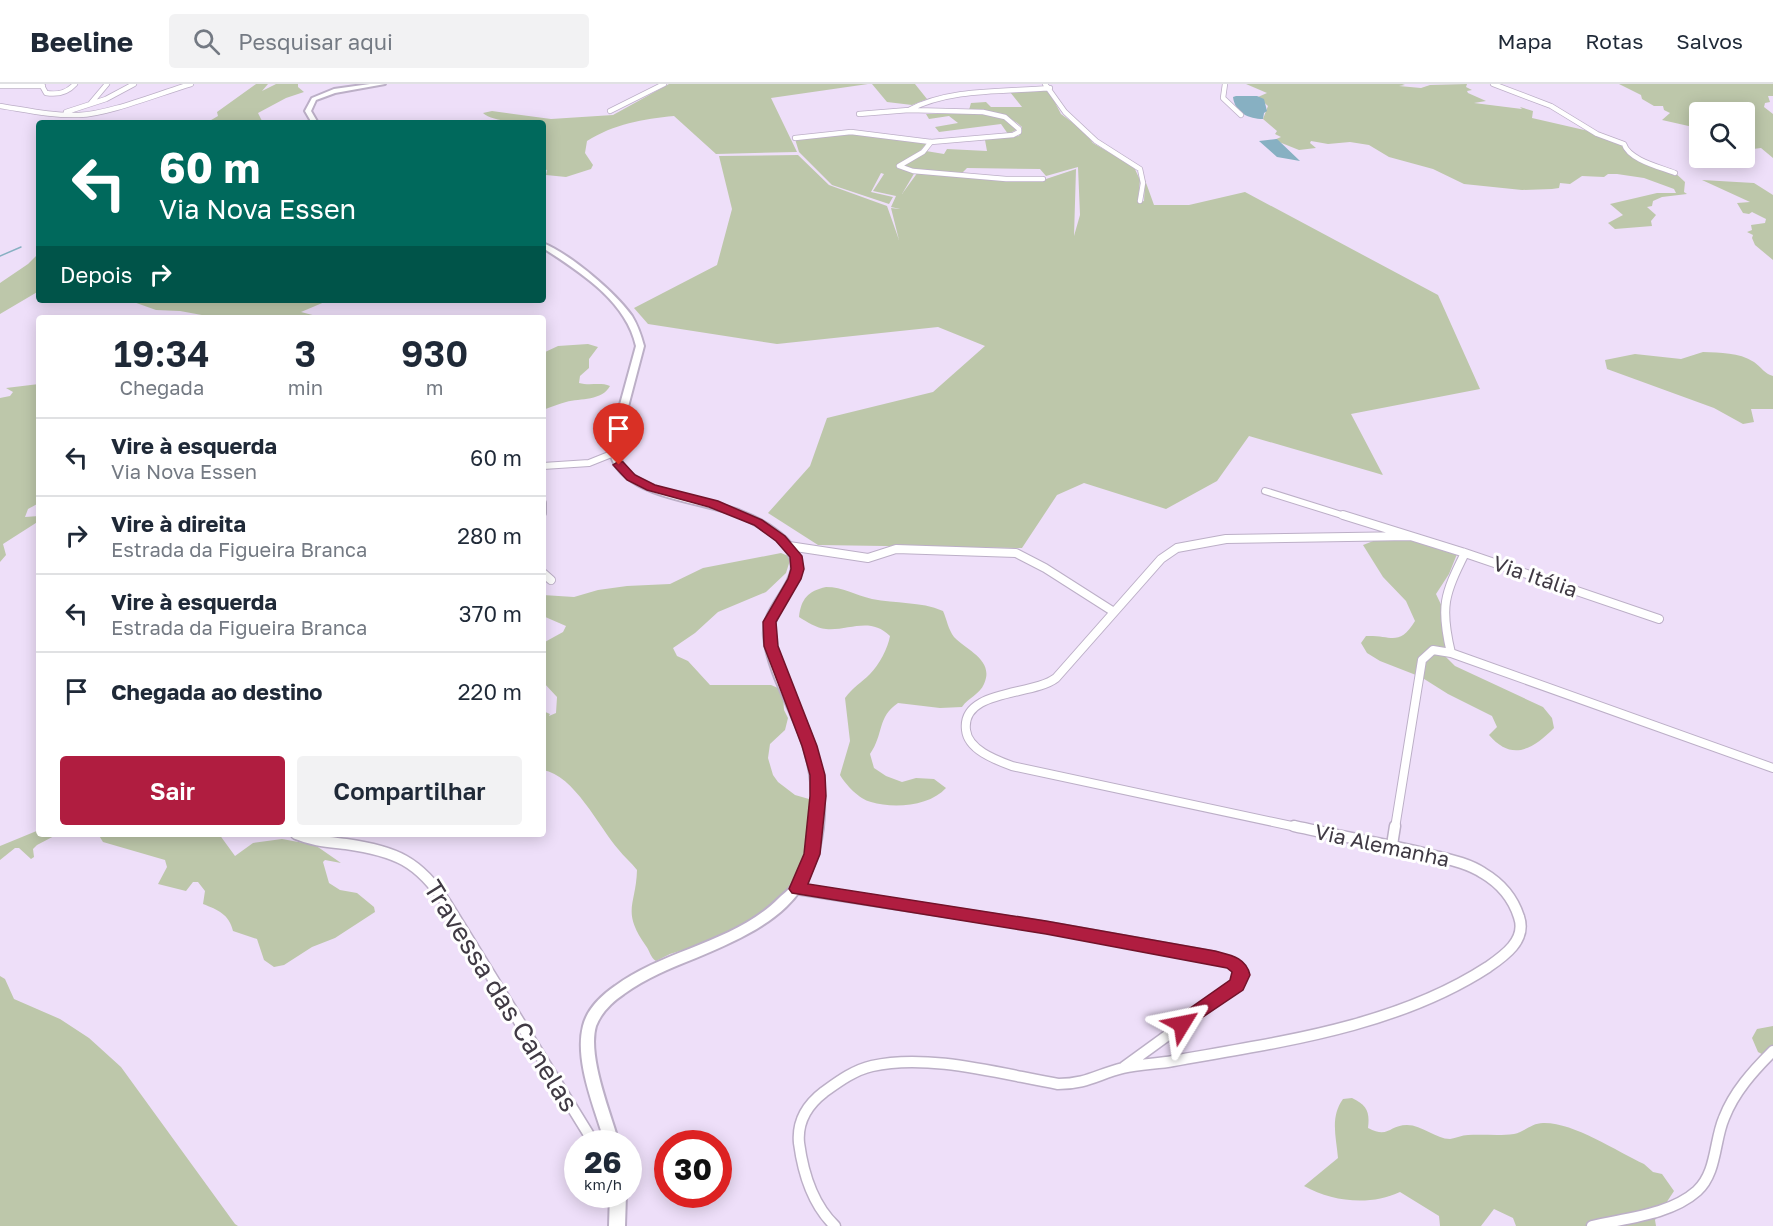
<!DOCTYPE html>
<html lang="pt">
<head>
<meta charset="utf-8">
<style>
  body { margin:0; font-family:"Golos Text",sans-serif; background:#f2f2f3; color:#1f2937; height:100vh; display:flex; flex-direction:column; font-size:22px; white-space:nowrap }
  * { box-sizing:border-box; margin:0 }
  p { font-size:20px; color:#747a83 }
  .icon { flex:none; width:33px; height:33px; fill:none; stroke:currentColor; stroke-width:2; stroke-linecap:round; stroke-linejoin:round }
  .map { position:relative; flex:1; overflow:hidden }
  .panel { position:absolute; left:36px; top:231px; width:510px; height:522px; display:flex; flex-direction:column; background:#fff; border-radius:6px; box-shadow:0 3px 15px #0003 }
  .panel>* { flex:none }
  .banner { position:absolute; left:36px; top:36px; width:510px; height:183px; border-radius:6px; box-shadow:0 3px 15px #0003; background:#00695c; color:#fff; overflow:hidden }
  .buttons { position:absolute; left:1689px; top:18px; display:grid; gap:12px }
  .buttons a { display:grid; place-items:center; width:66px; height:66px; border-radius:6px; background:#fff; box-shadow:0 3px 15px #0003; font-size:30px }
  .speed { position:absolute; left:564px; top:1046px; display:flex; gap:12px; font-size:30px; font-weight:700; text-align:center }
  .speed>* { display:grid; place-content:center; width:78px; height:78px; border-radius:50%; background:#fff; box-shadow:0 3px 15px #0003; line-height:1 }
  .speed small { font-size:15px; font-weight:400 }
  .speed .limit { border:9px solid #d22; background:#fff; color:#111 }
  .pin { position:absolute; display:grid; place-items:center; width:51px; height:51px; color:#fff; margin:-62px -26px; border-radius:50% 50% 50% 0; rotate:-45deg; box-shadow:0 0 6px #0007 }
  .pin .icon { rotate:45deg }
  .me { position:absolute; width:66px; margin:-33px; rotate:55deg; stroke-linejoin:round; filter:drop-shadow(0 0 4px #0008) }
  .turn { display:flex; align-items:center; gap:21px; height:126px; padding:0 24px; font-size:27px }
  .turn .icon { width:78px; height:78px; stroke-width:2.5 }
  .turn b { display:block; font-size:42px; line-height:51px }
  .then { display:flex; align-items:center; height:57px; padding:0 24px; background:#0003; gap:12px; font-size:22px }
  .eta { display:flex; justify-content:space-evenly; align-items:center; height:102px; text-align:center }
  .eta b { font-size:36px; font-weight:600; line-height:42px }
  .cta { display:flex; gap:12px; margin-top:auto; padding:12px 24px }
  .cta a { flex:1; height:69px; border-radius:6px; background:#b01d40; color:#fff; font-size:24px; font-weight:600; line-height:69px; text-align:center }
  .cta a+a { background:#f2f2f3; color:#1f2937 }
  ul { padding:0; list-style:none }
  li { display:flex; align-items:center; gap:18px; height:78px; padding:0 24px; border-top:2px solid #e0e1e3 }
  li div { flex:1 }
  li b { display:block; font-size:22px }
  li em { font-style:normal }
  header { display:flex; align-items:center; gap:36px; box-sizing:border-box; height:84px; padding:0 30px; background:#fff; border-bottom:2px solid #e0e1e3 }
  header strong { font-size:28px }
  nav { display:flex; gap:33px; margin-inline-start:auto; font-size:21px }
  .search { width:420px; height:54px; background:#f2f2f3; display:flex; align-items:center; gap:15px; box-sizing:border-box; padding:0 21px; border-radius:6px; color:#747a83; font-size:22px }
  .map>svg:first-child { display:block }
  .green { fill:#bdc7aa }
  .water { fill:#87b0c2 }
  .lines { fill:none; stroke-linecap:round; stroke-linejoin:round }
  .stream { stroke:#87b0c2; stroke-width:1.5 }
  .street-far3-casing { stroke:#bcafc7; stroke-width:6 }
  .street-far2-casing { stroke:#bcafc7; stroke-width:8 }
  .street-far1-casing { stroke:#bcafc7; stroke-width:10 }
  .street-casing { stroke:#bcafc7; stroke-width:13 }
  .secondary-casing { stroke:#bcafc7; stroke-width:4 }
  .street-far3 { stroke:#fff; stroke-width:4.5 }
  .street-far2 { stroke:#fff; stroke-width:6 }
  .street-far1 { stroke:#fff; stroke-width:8 }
  .street { stroke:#fff; stroke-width:10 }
  .secondary { fill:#fff; fill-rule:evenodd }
  .route { fill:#b01d40; stroke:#72132a; stroke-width:1.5 }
  .labels { text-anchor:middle; stroke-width:6; stroke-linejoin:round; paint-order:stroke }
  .street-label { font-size:21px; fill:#403a44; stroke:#fff }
  .near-street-label { font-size:26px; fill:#403a44; stroke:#fff }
</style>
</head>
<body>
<header>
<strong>Beeline</strong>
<div class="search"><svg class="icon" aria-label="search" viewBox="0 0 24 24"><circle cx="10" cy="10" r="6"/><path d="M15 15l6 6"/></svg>Pesquisar aqui</div>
<nav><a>Mapa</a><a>Rotas</a><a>Salvos</a></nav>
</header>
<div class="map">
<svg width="1773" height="1142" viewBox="0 0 1773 1142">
  <rect width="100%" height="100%" fill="#eedff9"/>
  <path class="green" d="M 256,0 L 268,0 L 262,7 L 276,0 L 298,0 L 298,3 L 304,8 L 286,14 L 258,29 L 262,37 L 260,39 L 206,39 L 218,32 L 217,28 Z
    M 669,0 L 868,0 L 771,14 L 797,68 L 716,70 L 674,32 C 643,35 614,40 587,57 L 585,69 L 593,81 L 591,85 L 566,93 L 546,91 L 547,86 L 543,85 L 543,45 L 546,43 L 543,39 C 528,39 494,39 483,29 L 492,27 L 551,35 L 613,31 Z
    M 872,0 L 915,0 L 927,15 L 912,21 L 887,18 Z
    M 1246,0 L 1402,0 L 1405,1 L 1399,2 L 1421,4 L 1430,1 L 1467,0 L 1466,3 L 1472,6 L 1467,7 L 1468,9 L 1486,17 L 1474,19 L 1522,25 L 1520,23 L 1533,27 L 1532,34 L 1593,48 L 1628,63 L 1632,69 L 1646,77 L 1671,85 L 1685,98 L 1684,108 L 1687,110 L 1662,113 L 1653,117 L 1652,122 L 1647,123 L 1656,131 L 1651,137 L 1652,142 L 1615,145 L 1608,139 L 1623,131 L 1610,120 L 1657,109 L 1676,109 L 1674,105 L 1644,94 L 1617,90 L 1608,90 L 1604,93 L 1582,92 L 1570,100 L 1560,99 L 1559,104 L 1552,105 L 1522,106 L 1464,100 L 1433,85 L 1389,73 L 1369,61 L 1350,58 L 1328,60 L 1311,57 L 1310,59 L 1316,64 L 1299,66 L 1274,56 L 1281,53 L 1275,50 L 1277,47 L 1263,35 L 1268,22 L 1258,13 L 1267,9 Z
    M 1619,0 L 1773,0 L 1773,12 L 1768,12 L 1770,18 L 1765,19 L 1764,23 L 1773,30 L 1773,74 L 1761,64 L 1745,66 L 1744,28 L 1700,28 L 1699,48 L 1693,43 L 1662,36 L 1670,29 L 1664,26 L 1663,22 L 1654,22 L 1642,15 L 1641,11 Z
    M 1048,5 L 1061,30 L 1084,47 L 1093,59 L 1134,83 L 1140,96 L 1138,117 L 1140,118 L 1144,117 L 1145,96 L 1154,121 L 1189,121 L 1245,108 L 1438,211 L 1480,305 L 1351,330 L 1383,391 L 1249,352 L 1217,397 L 1166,425 L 1084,399 L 1057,411 L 1022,464 L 818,461 L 768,429 L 810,382 L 827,334 L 933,308 L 985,262 L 938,243 L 777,260 L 648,240 L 634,224 L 717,181 L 732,125 L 719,72 L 798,71 L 829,101 L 887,122 L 899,156 L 891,124 L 900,125 L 891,123 L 896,112 L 873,107 L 884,90 L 881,89 L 871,108 L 893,113 L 889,120 L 832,101 L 799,68 L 795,55 L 842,49 L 928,58 L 915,72 L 898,80 L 897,84 L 915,88 L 902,110 L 918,88 L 1043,96 L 1076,85 L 1074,152 L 1080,131 L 1078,83 L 1046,92 L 1040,85 L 967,84 L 961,90 L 904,84 L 903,80 L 926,67 L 944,70 L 947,65 L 987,67 L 985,56 L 1019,52 L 1022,43 C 1007,29 989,28 969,26 L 971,19 L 986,18 L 991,23 L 1022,23 L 1010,8 Z
    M 984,29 C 996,32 1011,34 1016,46 L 1008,50 L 1001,40 L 939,48 L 935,43 L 958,39 L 949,32 L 929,35 L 926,30 Z
    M 1702,96 L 1754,99 L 1773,111 L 1773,176 L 1755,161 L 1752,154 L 1753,151 L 1747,148 L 1752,146 L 1751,141 L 1765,139 L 1766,135 L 1752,128 L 1749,130 L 1743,129 L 1737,119 L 1750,118 Z
    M 39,169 L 39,207 L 0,230 L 0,199 L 28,180 Z
    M 128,216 L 327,216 L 327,217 L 301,228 L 324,234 L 218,234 L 180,227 L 156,226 Z
    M 588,260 L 598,263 L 589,275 L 589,284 L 580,292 L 579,299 C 589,302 601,298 610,302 C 602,317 581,314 566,318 C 558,320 551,323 543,326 L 543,269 L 558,262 Z
    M 1703,268 C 1721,269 1738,268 1754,278 C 1761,283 1765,290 1773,292 L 1773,325 L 1751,325 L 1754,338 L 1743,340 L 1714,324 L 1607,285 L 1605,276 L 1635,270 L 1681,275 Z
    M 39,300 L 39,419 L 28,425 L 25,433 L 39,432 L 39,437 L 3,460 L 6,471 L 0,478 L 0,314 L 10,312 L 13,308 L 6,304 Z
    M 1381,454 L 1411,454 L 1457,470 L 1449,490 L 1436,510 L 1445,529 L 1448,565 L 1446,573 L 1455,582 L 1543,623 L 1552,634 L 1554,644 C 1533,665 1512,678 1489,651 L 1497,643 L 1492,632 L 1448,610 L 1421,593 L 1380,577 L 1367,569 L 1361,559 L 1366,552 C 1392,551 1399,563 1415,537 L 1406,517 L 1383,493 L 1363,461 Z
    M 781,469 L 791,473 L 786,489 L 766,508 L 718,528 L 695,549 L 673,564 L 677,572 L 688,577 L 710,601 L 771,601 L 778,604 L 783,611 L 784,626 L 788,634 L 785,646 L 770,660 L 768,674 L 773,691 L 778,698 L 795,711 L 809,715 L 812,719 L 815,741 L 807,791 L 778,824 L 722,854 L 670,870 L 656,877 C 650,873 650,867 646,862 C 621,826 636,822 637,786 C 631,778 624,773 618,765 C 599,743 574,691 543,686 L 543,627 L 550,630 L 549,632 L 556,629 L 557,613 L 543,598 L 543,559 L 563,548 L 566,542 L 543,532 L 543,511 L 574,513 L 598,506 L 627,502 L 670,500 L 703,484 Z
    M 826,503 C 843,503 855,511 872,515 C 896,520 920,517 943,527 C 947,536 948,545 954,553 C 966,566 995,576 984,600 C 980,610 968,614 962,623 L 940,624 L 898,619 C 877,633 884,650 870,670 L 874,684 L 886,692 L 902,698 L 916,694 L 934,695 L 946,704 C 930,722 894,725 871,718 C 859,715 846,701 840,691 L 850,657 L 845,614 C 853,603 861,599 870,590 C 879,581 888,564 890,552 C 870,532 849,547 826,545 C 816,544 807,538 799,533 C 801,515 808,507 826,503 Z
    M 39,746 L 39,750 L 58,750 L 37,761 L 33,765 L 34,773 L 31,775 L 19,764 L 15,764 L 0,776 L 0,762 Z
    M 98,750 L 219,750 L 235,772 L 253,759 L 282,755 L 315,761 L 341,779 L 325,776 L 323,778 L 329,799 L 340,806 L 357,809 L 374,823 L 375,828 L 335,854 L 312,863 L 284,881 L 274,883 L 264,876 L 257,855 L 233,847 C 229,830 218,826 203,820 L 205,807 L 198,798 L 193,798 L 186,807 L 158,800 L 167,783 L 165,776 L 103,758 Z
    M 0,892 L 5,895 L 14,915 L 60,935 L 89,954 L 121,983 L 235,1140 L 238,1142 L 0,1142 Z
    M 1773,942 L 1773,976 L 1758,968 L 1752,954 L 1757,945 Z
    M 1352,1014 C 1367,1021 1370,1028 1368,1044 C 1389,1055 1389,1041 1407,1041 C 1422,1041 1436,1055 1450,1055 C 1456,1054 1462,1051 1468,1051 C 1483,1050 1499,1052 1514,1050 C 1524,1048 1532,1039 1543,1039 C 1573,1038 1616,1067 1644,1080 L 1653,1088 L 1662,1090 L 1674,1107 L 1655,1136 L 1656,1142 L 1516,1142 L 1513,1134 L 1494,1125 L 1481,1142 L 1440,1142 L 1439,1132 L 1400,1108 C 1370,1122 1333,1118 1304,1102 L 1338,1074 C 1336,1052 1330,1033 1343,1015 Z"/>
  <path class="water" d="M 1236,12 L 1257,12 L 1264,15 L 1267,27 L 1264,29 L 1263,35 C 1249,35 1235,29 1233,13 Z
    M 1277,55 L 1300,77 L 1277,73 L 1259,57 Z"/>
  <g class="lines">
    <path class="stream" d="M 0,172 L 21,163"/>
    <defs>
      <path id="street-far3" d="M 41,0 L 46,9 C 58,11 67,9 75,0
        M 1045,0 L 1065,28 L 1096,57 L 1140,85 L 1143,99 L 1140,117
        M 1225,0 L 1223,14 L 1241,31
        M 1493,0 L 1551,22 L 1597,50 L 1624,60 C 1629,76 1660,83 1675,89
        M 0,2 L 43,2
        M 91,19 L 107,0
        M 0,22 C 26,26 52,32 79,31 C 109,30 160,9 191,0
        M 909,26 C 950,4 1005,8 1050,4
        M 610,27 L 664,0
        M 66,28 L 106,15 L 134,0
        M 795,54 L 851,48 L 931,58 L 1013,51 L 1019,48 L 1019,45 L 1005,33 L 983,28 L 909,26 L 859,30
        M 931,58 L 923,68 L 899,82 L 913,87 L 1006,95 L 1043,95"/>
      <path id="street-far2" d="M 543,382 L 589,379 L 614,369
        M 1265,407 L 1348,433
        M 543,419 L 543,429"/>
      <path id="street-far1" d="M 1343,431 L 1465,469 L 1659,535
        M 789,462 L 868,474 L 896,465 L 1016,469 L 1045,484 L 1114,528
        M 543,489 L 551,496
        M 1451,569 C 1440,523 1444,511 1465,469
        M 1301,744 L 1012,682 C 996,676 968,666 966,646 C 961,605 1033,612 1056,594 L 1161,475 L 1177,464 L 1226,455 L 1410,452
        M 1395,744 L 1422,576 L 1433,566 L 1451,569 L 1773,684"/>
      <path id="street" d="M 296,750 C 312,757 329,758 346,760 C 395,767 419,777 446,819 L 594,1059
        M 1392,761 L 1395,742
        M 797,805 L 1046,843 L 1215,873 L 1236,881 L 1240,888 L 1237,901 L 1124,983
        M 835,1142 C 813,1121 803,1089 799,1059 C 797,1038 807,1021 824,1008 C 838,998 854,986 872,982 C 928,969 1001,990 1058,1000 C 1087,1000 1098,990 1123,984 C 1139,980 1157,980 1173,977 C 1280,958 1396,943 1488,883 C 1504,872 1527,856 1519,833 C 1513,814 1500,799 1483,789 C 1466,778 1446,775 1427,770 C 1383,759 1338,752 1294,742
        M 1592,1142 C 1626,1134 1670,1131 1697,1107 C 1717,1089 1714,1057 1724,1034 C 1734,1008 1753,987 1773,967"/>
      <path id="secondary" d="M 370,0 L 385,0 L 335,9 L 316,16 L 311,27 L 318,39 L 312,39 L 305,27 L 312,14 L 334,5 Z
        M 543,159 C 570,170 615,208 632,232 C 638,242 641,251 644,262 L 619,357 C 618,364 619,374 623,380 C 642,409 710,415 741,427 C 757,433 774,443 786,454 C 827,493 770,512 774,553 C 778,587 799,619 811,651 C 821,677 825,704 824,731 C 820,817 768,844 696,874 C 671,884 646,894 624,910 C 612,918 601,929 596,942 C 587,972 611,1030 619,1059 L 605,1059 C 595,1025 574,977 583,942 C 587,925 602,911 615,902 C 665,865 734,859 779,814 C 783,810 789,806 792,801 C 807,781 811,751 812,727 C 813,702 809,676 800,652 C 788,620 768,588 764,553 C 760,514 815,493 780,459 C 768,447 751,438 735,431 C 699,417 604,412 610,357 L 636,262 C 626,217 580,188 543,164 Z
        M 610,1110 L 626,1110 L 625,1142 L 609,1142 Z"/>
    </defs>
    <use href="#street-far3" class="street-far3-casing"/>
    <use href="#street-far2" class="street-far2-casing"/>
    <use href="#street-far1" class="street-far1-casing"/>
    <use href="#street" class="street-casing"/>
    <use href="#secondary" class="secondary-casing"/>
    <use href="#street-far3" class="street-far3"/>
    <use href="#street-far2" class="street-far2"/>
    <use href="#street-far1" class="street-far1"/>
    <use href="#street" class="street"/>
    <use href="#secondary" class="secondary"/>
  </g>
  <path class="route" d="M 619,377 L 623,378 L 635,391 L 655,401 L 718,417 L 762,436 L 785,452 L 802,472 L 804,485 L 801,495 L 776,538 L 778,562 L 817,662 L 825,691 L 826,712 L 820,770 L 808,800 L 1046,837 L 1215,867 C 1230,871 1246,873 1250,891 L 1243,906 L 1182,947 L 1176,945 L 1173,940 L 1176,934 L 1230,896 L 1232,888 L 1227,884 L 1046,850 L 792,809 L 789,805 L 804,770 L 810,712 L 810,691 L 802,662 L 764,562 L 763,538 L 788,495 L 791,485 L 790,473 L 776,457 L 754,441 L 709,423 L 647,406 L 627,396 L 613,381 Z"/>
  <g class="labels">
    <g class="street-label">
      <text transform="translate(1535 493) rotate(19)" y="7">Via Itália</text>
      <text transform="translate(1382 762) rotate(12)" y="7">Via Alemanha</text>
    </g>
    <g class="near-street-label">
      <text transform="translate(501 912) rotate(58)" y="9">Travessa das Canelas</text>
    </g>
  </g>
</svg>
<div class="buttons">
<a><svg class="icon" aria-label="search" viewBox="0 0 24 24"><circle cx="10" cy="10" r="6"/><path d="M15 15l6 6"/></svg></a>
</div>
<div class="speed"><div>26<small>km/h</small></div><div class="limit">30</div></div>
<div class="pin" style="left:619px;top:381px;background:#d93025"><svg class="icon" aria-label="arrive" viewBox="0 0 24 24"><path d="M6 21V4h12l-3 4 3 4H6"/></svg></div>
<svg class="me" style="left:1182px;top:940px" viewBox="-20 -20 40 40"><path d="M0-17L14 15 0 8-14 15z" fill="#b01d40" stroke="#fff" stroke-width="4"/></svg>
<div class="banner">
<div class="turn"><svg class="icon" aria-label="left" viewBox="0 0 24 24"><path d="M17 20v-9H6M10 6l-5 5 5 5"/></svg><div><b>60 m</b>Via Nova Essen</div></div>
<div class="then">Depois<svg class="icon" aria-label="right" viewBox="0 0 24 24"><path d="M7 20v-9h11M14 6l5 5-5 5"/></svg></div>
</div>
<section class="panel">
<div class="eta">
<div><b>19:34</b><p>Chegada</p></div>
<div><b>3</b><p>min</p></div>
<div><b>930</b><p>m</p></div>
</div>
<ul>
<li><svg class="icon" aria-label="left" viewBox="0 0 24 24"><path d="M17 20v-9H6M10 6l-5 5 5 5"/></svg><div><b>Vire à esquerda</b><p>Via Nova Essen</p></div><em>60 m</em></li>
<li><svg class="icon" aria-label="right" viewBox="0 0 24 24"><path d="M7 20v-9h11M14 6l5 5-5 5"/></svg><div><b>Vire à direita</b><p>Estrada da Figueira Branca</p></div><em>280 m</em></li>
<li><svg class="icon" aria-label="left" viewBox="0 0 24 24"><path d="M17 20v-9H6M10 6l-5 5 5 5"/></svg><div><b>Vire à esquerda</b><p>Estrada da Figueira Branca</p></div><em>370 m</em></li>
<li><svg class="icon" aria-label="arrive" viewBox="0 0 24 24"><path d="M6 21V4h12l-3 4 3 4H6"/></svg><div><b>Chegada ao destino</b></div><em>220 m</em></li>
</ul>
<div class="cta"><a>Sair</a><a>Compartilhar</a></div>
</section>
</div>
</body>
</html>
